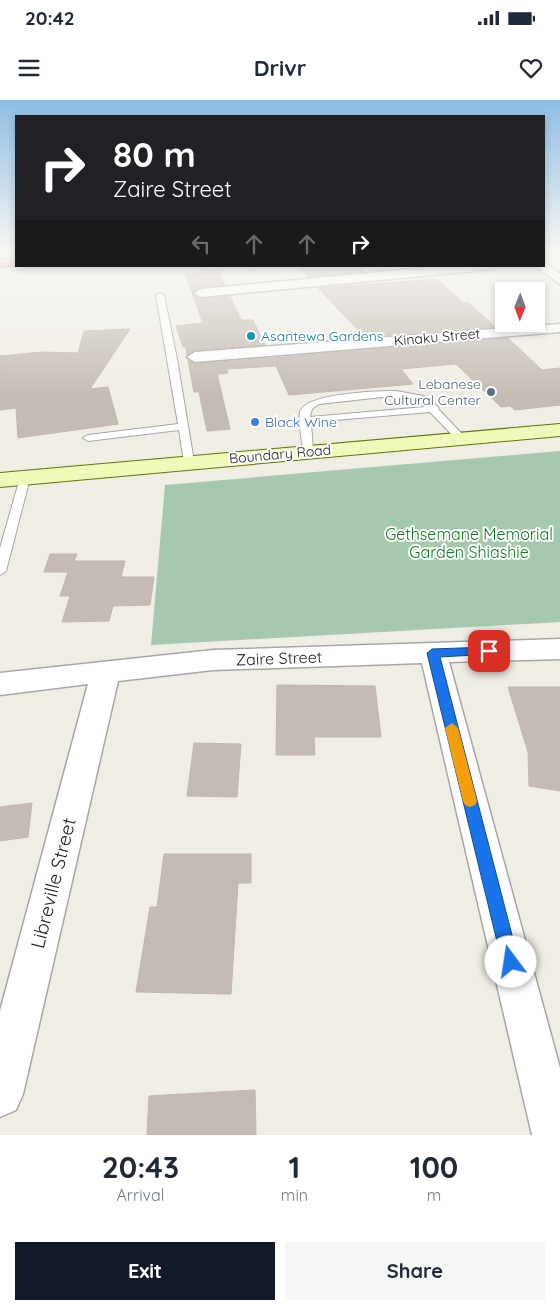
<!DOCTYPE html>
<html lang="en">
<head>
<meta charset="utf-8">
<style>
  body { margin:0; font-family:Quicksand,sans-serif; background:#f6f6f7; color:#1f2937; height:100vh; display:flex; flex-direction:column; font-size:19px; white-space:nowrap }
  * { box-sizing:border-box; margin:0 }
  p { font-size:16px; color:#747a83 }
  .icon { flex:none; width:28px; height:28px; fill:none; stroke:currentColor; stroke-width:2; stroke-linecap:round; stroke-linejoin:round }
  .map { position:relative; height:1035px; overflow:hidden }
  .panel { display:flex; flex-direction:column; background:#fff; flex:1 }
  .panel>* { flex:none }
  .hud { position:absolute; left:15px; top:15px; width:530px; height:152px; border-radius:0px; box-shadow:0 2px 8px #0003; background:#202124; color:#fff; overflow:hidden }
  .needle { width:32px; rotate:181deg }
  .fabs { position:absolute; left:495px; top:182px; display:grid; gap:10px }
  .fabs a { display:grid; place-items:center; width:50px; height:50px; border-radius:0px; background:#fff; box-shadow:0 2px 8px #0003; font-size:25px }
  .pin { position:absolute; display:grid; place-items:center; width:42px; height:42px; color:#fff; margin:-21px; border-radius:10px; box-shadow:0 2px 8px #0006 }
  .me { position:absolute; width:55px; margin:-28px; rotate:346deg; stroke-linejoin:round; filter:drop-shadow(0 0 4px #0008) }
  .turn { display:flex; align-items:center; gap:18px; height:105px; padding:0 15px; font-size:22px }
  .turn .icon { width:65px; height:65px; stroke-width:2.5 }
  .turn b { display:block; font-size:35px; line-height:42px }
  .lanes { display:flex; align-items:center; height:48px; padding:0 15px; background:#0003; justify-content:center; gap:25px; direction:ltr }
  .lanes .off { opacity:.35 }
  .eta { display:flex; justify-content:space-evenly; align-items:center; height:85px; text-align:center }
  .eta b { font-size:30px; font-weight:800; line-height:35px }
  .button { display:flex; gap:10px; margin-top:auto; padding:10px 15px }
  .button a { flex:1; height:58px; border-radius:0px; background:#111827; color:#fff; font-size:20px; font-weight:800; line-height:58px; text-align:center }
  .button a+a { background:#f6f6f7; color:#1f2937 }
  .status { display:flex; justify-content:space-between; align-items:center; height:35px; padding:0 25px; background:#fff; direction:ltr }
  .status svg { height:14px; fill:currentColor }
  header { display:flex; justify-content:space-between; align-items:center; height:65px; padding:0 15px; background:#fff; font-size:22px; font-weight:800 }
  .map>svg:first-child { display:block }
  .cemetery { fill:#a6c8af }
  .building { fill:#c4bcb4; stroke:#c1b5a8 }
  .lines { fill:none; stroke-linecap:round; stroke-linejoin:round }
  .lane-casing { stroke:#a6a6a6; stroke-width:2 }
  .street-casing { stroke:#a6a6a6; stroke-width:3 }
  .secondary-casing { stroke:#607606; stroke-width:2 }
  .highway-casing { stroke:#d92654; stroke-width:2 }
  .lane { fill:#fff; fill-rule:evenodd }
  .street { fill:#fff; fill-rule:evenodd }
  .secondary { fill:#f0f9ba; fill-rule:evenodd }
  .highway { fill:#e68e96; fill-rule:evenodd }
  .route { fill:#1a73e8; stroke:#114b97 }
  .slow { fill:#f59e0b }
  .culture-dot { fill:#0f9aa8; stroke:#fff; stroke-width:2 }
  .service-dot { fill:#5c6f8a; stroke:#fff; stroke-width:2 }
  .shop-dot { fill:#3f7fe0; stroke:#fff; stroke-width:2 }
  .labels { text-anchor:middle; stroke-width:4; stroke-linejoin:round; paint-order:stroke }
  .far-culture-label { font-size:14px; fill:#0d838f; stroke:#fff; text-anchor:start }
  .far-street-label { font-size:14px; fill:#1f1f1f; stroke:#fff }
  .far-service-label { font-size:14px; fill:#4e5e75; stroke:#fff; text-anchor:end }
  .far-shop-label { font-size:14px; fill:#366cbe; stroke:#fff; text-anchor:start }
  .park-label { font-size:16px; fill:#0d7d20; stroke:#fff }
  .street-label { font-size:16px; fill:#1f1f1f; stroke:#fff }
  .near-street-label { font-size:19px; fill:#1f1f1f; stroke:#fff }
</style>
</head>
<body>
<div class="status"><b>20:42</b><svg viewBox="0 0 49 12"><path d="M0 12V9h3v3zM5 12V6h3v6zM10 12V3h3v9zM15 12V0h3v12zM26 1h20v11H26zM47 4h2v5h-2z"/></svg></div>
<header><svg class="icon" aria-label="menu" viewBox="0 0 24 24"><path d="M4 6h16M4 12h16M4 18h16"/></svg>Drivr<svg class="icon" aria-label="heart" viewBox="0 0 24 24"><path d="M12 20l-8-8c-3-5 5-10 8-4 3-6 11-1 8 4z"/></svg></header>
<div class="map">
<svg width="560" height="1035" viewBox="0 0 560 1035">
  <rect width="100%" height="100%" fill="#f0ede5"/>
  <path class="cemetery" d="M 560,351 L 560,522 L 151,545 L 165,385 Z"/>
  <path class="building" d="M 299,166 L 357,166 L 364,172 L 308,177 Z
    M 218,171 L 225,185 L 201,187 L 192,194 L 201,199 L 230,196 L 241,220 L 253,220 L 265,245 L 195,250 L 187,255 L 186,247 L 183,247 L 176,226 L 203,223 L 185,174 Z
    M 437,179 L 463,203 L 469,203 L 495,227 L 365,237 L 318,188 Z
    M 130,229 L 90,289 L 108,287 L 118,324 L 18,338 L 16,308 L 0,310 L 0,256 L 42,252 L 78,253 L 84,231 Z
    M 508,238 L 542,270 L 560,268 L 560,305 L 515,310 L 510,306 L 501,307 L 456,264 L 401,269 L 413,284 L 289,295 L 276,266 L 227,269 L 228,273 L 217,274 L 230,329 L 207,331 L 199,292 L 194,292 L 188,260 L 195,264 L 272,258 L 273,261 L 272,258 Z
    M 50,454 L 77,454 L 74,461 L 125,461 L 121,477 L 154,477 L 150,505 L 113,506 L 109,521 L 62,522 L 70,496 L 60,496 L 68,472 L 44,472 Z
    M 277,585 L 375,586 L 381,637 L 314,637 L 315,655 L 276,655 Z
    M 508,587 L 560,587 L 560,691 L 529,686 L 528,652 Z
    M 194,643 L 241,644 L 237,697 L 187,696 Z
    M 32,703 L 28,737 L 0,741 L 0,707 Z
    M 164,754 L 251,754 L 251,783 L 238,783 L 231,894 L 136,892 L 150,807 L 157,807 Z
    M 255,990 L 256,1035 L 147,1035 L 149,996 Z"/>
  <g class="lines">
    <defs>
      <path id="lane" d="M 160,193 L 164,195 L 177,259 L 194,362 L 189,365 L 184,362 L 179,330 L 88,341 L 83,338 L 88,335 L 178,324 L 156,195 Z
        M 396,291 L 424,296 L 438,307 L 439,310 L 466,338 L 457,340 L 430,312 L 311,322 L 313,351 L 308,354 L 303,351 C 302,340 298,323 300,312 C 305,293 378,291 396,291 ZM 382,297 L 418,300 L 425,307 L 310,317 L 312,309 L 319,304 Z
        M 25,375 L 30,378 L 6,471 L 0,475 L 0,448 L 20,378 Z"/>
      <path id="street" d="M 544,162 L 560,174 L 560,184 L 539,169 L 537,166 L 544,166 Z
        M 443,166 L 491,166 L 485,170 L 201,197 L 194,193 L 201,189 Z
        M 560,224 L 560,232 L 195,262 L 187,257 L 195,252 Z
        M 560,539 L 560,559 L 449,562 L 560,968 L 560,1035 L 532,1035 L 422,563 L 213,570 L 118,581 L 23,994 L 16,1010 L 0,1017 L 0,911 L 88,584 L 0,595 L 0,573 L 213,550 Z"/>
      <path id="secondary" d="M 560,324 L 560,336 L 0,387 L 0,373 Z"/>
      <path id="highway" d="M 16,158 L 16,166 L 0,167 L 0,159 Z"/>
    </defs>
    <use href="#lane" class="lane-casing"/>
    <use href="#street" class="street-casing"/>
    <use href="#secondary" class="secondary-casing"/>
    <use href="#highway" class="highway-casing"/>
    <use href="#lane" class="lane"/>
    <use href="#street" class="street"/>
    <use href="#secondary" class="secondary"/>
    <use href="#highway" class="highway"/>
  </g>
  <linearGradient id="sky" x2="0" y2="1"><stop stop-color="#8dbde4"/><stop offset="0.51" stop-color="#f8f7f3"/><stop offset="1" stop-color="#f8f7f3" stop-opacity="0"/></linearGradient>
  <rect width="560" height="296" fill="url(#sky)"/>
  <path class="route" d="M 489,547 L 495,551 L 493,554 L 440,557 L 519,862 L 517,868 L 511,870 L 505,868 L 502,862 L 427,553 L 432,549 Z"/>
  <path class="slow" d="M 452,623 L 458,628 L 477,701 L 475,705 L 470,707 L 465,705 L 463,701 L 445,628 Z"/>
  <circle class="culture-dot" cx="251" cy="236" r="5"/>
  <circle class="service-dot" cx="491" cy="292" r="5"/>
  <circle class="shop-dot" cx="255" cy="322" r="5"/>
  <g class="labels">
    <g class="far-culture-label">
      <text x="261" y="241">Asantewa Gardens</text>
    </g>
    <g class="far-street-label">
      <text transform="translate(437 237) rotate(-5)" y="5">Kinaku Street</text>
      <text transform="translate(280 354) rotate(-5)" y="5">Boundary Road</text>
    </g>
    <g class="far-service-label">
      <text x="481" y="289">Lebanese<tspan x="481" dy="16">Cultural Center</tspan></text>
    </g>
    <g class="far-shop-label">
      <text x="265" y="327">Black Wine</text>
    </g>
    <g class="park-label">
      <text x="469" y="440">Gethsemane Memorial<tspan x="469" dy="18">Garden Shiashie</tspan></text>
    </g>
    <g class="street-label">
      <text transform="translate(279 558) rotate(-2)" y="6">Zaire Street</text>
    </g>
    <g class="near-street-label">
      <text transform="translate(53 783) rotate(-76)" y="7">Libreville Street</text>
    </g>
  </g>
</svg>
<div class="fabs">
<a><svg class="needle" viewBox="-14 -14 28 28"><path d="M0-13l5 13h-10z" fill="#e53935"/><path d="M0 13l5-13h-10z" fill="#747a83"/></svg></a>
</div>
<div class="pin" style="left:489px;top:551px;background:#d93025"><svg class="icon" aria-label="arrive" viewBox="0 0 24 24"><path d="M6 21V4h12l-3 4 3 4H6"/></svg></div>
<svg class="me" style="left:511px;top:862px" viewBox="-20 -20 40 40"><circle r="19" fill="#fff"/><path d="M0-13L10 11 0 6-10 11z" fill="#1a73e8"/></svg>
<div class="hud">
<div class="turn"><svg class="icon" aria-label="right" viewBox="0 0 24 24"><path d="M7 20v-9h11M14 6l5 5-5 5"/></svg><div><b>80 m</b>Zaire Street</div></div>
<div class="lanes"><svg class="icon off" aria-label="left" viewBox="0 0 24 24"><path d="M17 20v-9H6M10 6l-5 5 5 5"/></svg><svg class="icon off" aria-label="ahead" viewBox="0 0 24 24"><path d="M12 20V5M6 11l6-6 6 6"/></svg><svg class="icon off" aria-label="ahead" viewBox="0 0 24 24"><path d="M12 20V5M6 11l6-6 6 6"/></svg><svg class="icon" aria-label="right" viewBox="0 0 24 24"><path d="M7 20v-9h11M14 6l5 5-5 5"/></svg></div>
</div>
</div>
<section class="panel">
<div class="eta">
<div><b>20:43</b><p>Arrival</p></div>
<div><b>1</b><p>min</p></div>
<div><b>100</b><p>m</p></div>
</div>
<div class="button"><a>Exit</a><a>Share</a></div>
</section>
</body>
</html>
